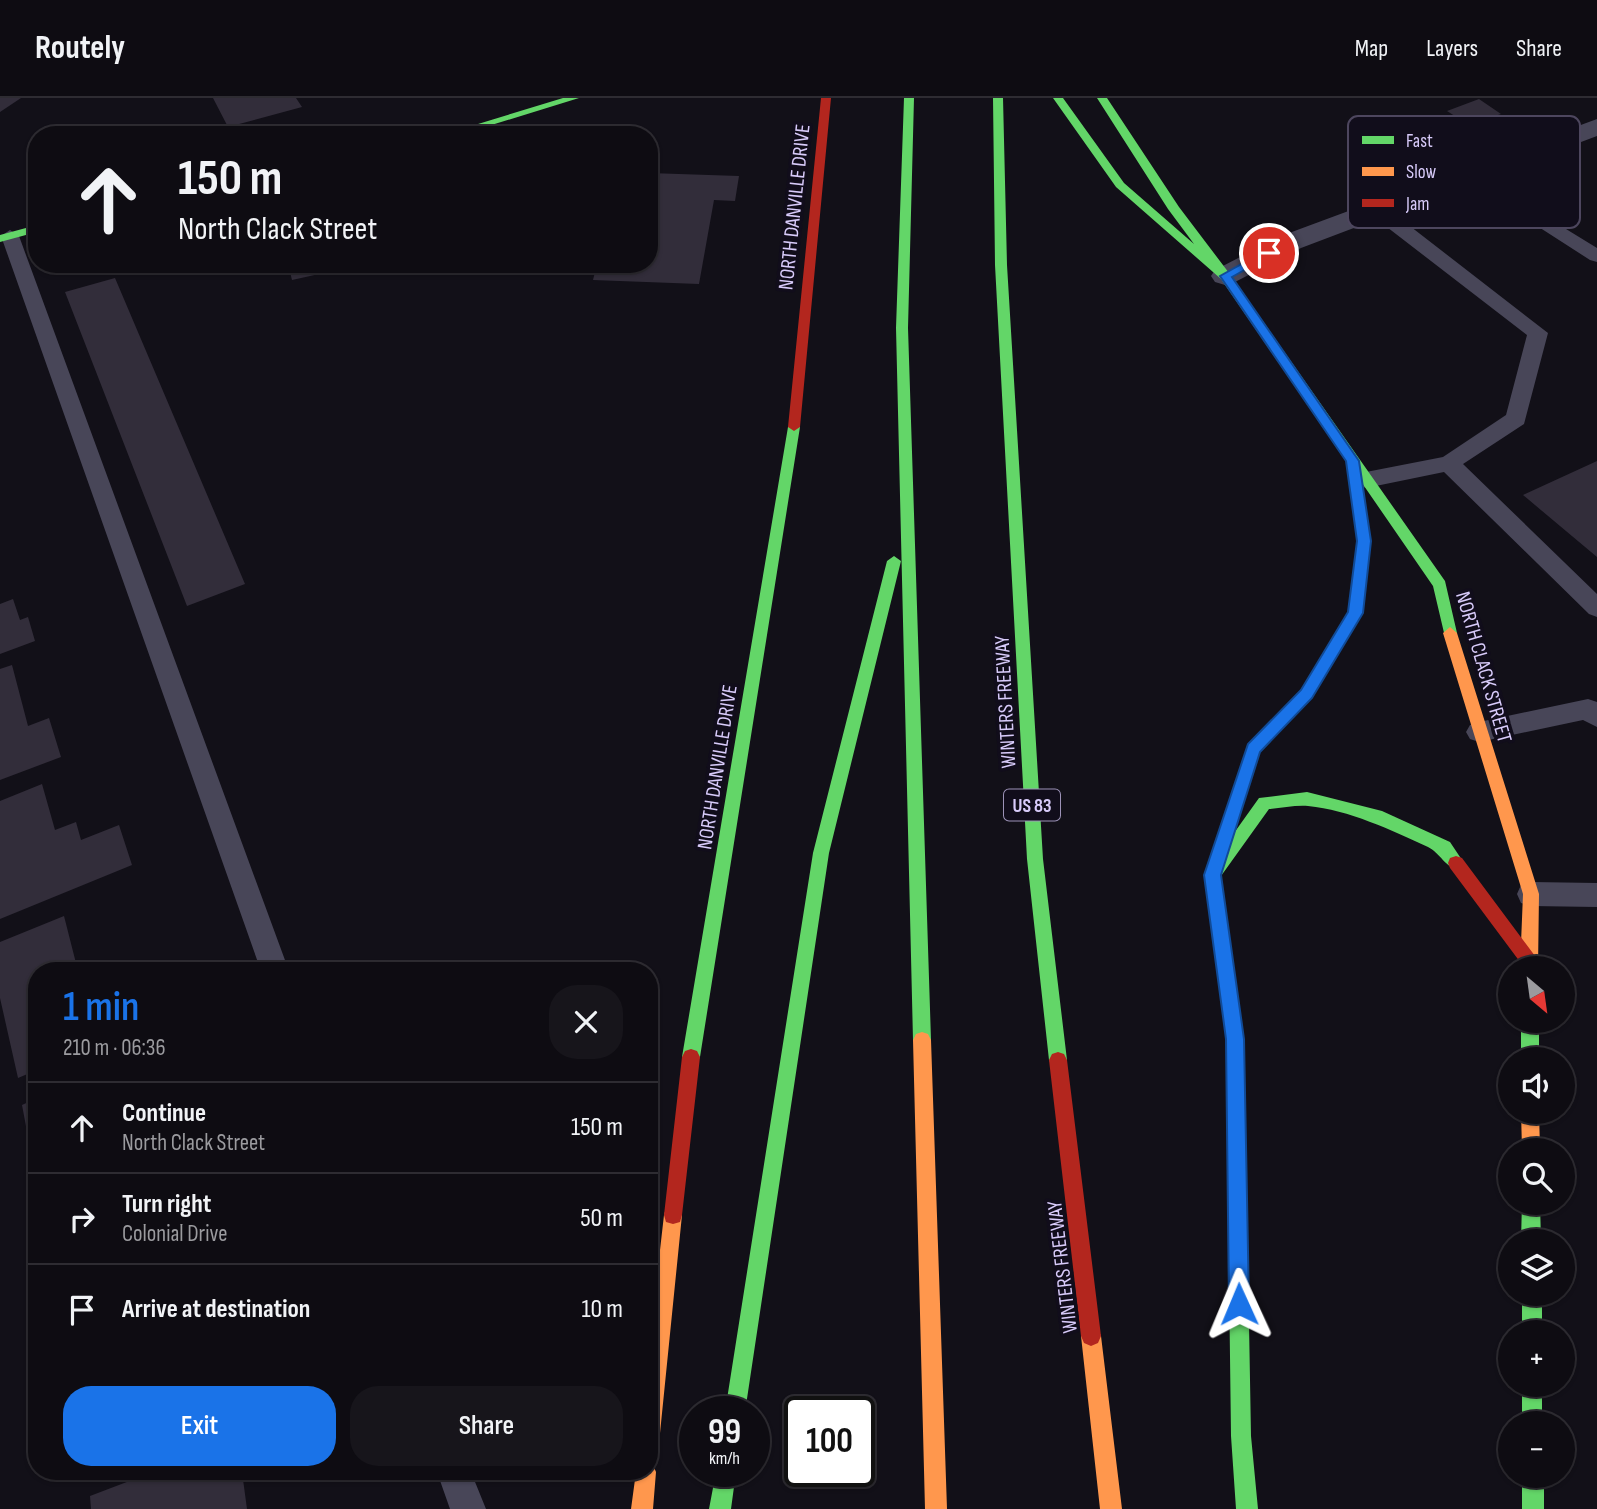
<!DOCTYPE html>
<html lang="en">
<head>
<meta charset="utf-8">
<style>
  body { margin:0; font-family:"Sofia Sans Condensed",sans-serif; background:#17151b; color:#f1f3f6; height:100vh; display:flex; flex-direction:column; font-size:26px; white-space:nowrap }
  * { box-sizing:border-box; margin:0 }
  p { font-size:23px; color:#9b9b9f }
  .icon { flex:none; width:38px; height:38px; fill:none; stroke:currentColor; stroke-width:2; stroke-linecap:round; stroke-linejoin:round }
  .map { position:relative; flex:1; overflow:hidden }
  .details { position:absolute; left:28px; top:864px; width:630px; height:518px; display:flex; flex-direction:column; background:#0e0c12; border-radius:28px; box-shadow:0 2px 5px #0004,0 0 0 2px #2e2c32 }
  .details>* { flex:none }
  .banner { position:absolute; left:28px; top:28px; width:630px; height:147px; border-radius:28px; box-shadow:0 2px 5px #0004,0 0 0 2px #2e2c32; background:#0e0c12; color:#f1f3f6; overflow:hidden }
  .needle { width:46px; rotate:151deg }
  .buttons { position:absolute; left:1498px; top:858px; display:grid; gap:14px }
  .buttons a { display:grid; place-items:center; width:77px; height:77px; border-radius:50%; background:#0e0c12; box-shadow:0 2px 5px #0004,0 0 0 2px #2e2c32; font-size:35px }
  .speed { position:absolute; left:679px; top:1298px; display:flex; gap:14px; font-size:35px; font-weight:700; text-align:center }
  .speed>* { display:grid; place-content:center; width:91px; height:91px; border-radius:50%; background:#0e0c12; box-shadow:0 2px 5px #0004,0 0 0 2px #2e2c32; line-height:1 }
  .speed small { font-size:18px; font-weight:400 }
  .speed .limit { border:4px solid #111; border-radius:10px; background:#fff; color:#111 }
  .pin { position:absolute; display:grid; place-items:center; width:60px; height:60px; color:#fff; margin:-30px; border:4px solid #fff; border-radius:50%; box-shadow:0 2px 7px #0007 }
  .me { position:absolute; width:77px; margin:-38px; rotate:359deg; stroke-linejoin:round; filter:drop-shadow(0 0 5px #0008) }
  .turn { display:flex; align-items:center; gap:24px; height:147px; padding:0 35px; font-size:32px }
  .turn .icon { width:91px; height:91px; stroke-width:2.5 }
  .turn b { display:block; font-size:49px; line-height:60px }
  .round { display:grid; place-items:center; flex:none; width:74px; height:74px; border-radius:28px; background:#17151b }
  .head { display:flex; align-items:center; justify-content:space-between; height:119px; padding:0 35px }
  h1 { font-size:42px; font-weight:600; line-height:52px; color:#1a73e8 }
  .action { display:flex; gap:14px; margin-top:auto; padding:14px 35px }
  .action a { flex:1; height:80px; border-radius:28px; background:#1a73e8; color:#fff; font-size:28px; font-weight:600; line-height:80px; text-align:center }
  .action a+a { background:#17151b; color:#f1f3f6 }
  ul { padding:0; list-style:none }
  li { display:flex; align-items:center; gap:21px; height:91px; padding:0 35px; border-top:2px solid #2e2c32 }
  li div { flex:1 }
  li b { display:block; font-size:26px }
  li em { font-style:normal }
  header { display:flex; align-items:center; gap:42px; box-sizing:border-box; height:98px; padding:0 35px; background:#0e0c12; border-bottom:2px solid #2e2c32 }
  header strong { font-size:33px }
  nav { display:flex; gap:38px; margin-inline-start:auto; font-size:24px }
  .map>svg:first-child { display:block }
  .building { fill:#322d3a }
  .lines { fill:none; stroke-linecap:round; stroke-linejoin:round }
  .lane { fill:#484658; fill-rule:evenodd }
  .street { fill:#484658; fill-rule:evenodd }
  .fast { fill:#63d668; fill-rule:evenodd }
  .slow { fill:#ff974d; fill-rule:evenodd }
  .jam { fill:#b3261e; fill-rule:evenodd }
  .route { fill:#1a73e8; stroke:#114b97; stroke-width:2 }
  .labels { text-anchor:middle; stroke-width:7; stroke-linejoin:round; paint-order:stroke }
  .shield { fill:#110d1b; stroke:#9c92b7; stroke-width:2 }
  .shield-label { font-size:19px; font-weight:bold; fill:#d8cbfa }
  .street-label { font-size:21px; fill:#d8cbfa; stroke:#110d1b }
  .key { fill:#110d1b; stroke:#4d465e; stroke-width:2 }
  .key-label { font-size:19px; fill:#d8cbfa }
</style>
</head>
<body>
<header>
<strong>Routely</strong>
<nav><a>Map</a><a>Layers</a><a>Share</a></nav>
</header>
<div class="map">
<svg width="1597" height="1411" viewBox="0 0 1597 1411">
  <rect width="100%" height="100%" fill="#121018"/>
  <path class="building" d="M 0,0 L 21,0 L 0,14 Z
    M 213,0 L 296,0 L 302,9 L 228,29 Z
    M 1479,1 L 1501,16 L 1469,27 L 1447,13 Z
    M 649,75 L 739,78 L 735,103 L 714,102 L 699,186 L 593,182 L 597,166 L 649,166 Z
    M 288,166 L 360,166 L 360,167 L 292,182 Z
    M 115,180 L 245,486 L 187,508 L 65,194 Z
    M 1597,363 L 1597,459 L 1523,397 Z
    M 13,501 L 20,522 L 28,519 L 35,543 L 0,556 L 0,506 Z
    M 12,567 L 28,628 L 49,620 L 61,659 L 0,682 L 0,571 Z
    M 42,686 L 55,732 L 76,724 L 81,742 L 119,727 L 132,767 L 0,821 L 0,703 Z
    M 64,818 L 78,873 L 37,873 L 37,972 L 18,980 L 0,900 L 0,844 Z
    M 37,1000 L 37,1076 L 35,1076 L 22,1007 Z
    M 153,1374 L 242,1374 L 247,1411 L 91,1411 L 90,1398 Z"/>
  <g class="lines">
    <path class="lane" d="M 1470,72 L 1597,150 L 1597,164 L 1590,162 L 1464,81 L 1461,77 L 1464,73 Z
      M 1377,106 L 1384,108 L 1548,235 L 1524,326 L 1463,366 L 1597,496 L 1597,519 L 1589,516 L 1444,374 L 1366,390 L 1358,387 L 1355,382 L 1358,377 L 1366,374 L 1443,359 L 1506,317 L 1527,237 L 1370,116 L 1368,112 Z
      M 10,132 L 19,138 L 289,873 L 261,873 L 1,138 Z
      M 1588,601 L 1597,604 L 1597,629 L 1583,622 L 1479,644 L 1470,641 L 1466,634 L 1470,627 L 1479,624 Z
      M 1531,784 L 1597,785 L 1597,809 L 1531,808 L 1521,805 L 1517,796 L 1521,787 Z
      M 437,1374 L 471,1374 L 486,1411 L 450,1411 Z"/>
    <path class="street" d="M 1597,21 L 1597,38 L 1301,150 L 1235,184 L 1225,187 L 1215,184 L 1211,178 L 1215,172 L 1281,138 Z"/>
    <path class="fast" d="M 563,0 L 579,0 L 459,37 L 442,37 Z
      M 904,0 L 914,0 L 908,230 L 931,942 L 928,948 L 922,950 L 916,948 L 913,942 L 896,230 Z
      M 993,0 L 1003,0 L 1007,167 L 1043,761 L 1067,962 L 1064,968 L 1058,970 L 1052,968 L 1049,962 L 1027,761 L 995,167 Z
      M 1053,0 L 1063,0 L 1124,85 L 1194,146 L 1168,111 L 1097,0 L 1107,0 L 1179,109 L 1229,175 L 1445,483 L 1457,535 L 1455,539 L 1445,539 L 1433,488 L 1362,385 L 1371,443 L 1362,515 L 1312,600 L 1260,654 L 1234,735 L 1259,700 L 1307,694 L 1382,713 L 1450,744 L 1464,765 L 1462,770 C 1448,775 1441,755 1428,749 C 1391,732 1349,712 1308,708 C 1296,707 1282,710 1269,711 L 1221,778 L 1244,941 L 1251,1338 L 1258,1411 L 1236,1411 L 1231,1338 L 1226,941 L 1205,777 L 1222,752 L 1217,750 L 1215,745 L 1248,647 L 1302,592 L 1348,515 L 1357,443 L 1346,362 L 1221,181 L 1116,89 Z
      M 37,127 L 37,134 L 0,144 L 0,137 Z
      M 794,325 L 800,329 L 700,959 L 697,965 L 691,967 L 685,965 L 682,959 L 788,329 Z
      M 894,458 L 901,463 L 829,755 L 745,1314 L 725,1314 L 813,755 L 887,463 Z
      M 1521,922 L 1539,922 L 1539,961 L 1521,961 Z
      M 1522,1104 L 1540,1104 L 1541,1143 L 1521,1143 Z
      M 1522,1195 L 1542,1195 L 1542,1234 L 1522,1234 Z
      M 1522,1286 L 1542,1286 L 1542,1325 L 1522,1325 Z
      M 716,1374 L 736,1374 L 731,1411 L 709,1411 Z
      M 1522,1377 L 1544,1377 L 1544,1411 L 1522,1411 Z"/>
    <path class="slow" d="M 1450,529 L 1457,535 L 1539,796 L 1538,870 L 1520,870 L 1523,796 L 1443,535 Z
      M 922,934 L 928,936 L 931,942 L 947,1411 L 925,1411 L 913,942 L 916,936 Z
      M 1521,1013 L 1539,1013 L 1540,1052 L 1522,1052 Z
      M 673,1108 L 680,1110 L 682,1117 L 659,1345 L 656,1352 L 649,1355 L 649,1248 L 664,1117 L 666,1110 Z
      M 1091,1228 L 1098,1231 L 1101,1238 L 1122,1411 L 1100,1411 L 1081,1238 L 1084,1231 Z
      M 649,1365 L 653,1367 L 656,1374 L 653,1411 L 631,1411 L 636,1374 L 649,1374 Z"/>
    <path class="jam" d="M 821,0 L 831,0 L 800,329 L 794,333 L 788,329 Z
      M 1456,758 L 1462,760 L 1535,858 L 1537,863 L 1535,868 L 1523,868 L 1450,770 L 1448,765 L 1450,760 Z
      M 691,951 L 697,953 L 700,959 L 682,1117 L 680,1124 L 673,1126 L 666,1124 L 664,1117 L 682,959 L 685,953 Z
      M 1058,954 L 1064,956 L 1067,962 L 1101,1238 L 1098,1245 L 1091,1248 L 1084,1245 L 1081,1238 L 1049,962 L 1052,956 Z"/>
  </g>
  <path class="route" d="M 1265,153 L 1275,155 L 1232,179 L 1359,363 L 1371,443 L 1363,515 L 1312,600 L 1260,654 L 1221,777 L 1244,941 L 1249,1206 L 1246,1213 L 1239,1216 L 1232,1213 L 1229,1206 L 1226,941 L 1204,777 L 1248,646 L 1301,592 L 1348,514 L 1357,443 L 1346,363 L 1220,178 Z"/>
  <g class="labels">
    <rect class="shield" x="1004" y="691.5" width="56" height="31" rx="5"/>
    <g class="shield-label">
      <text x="1032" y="714">US 83</text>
    </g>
    <g class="street-label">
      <text transform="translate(794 109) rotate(-84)" y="7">NORTH DANVILLE DRIVE</text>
      <text transform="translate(1484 569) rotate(74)" y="7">NORTH CLACK STREET</text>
      <text transform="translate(1005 604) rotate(-93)" y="7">WINTERS FREEWAY</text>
      <text transform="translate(717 669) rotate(-81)" y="7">NORTH DANVILLE DRIVE</text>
      <text transform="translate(1062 1169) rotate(-97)" y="7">WINTERS FREEWAY</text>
    </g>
  </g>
  <rect x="1348" y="18" width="232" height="112" rx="10" class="key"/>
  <rect x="1362" y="38" width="32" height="8" fill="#63d668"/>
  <rect x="1362" y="69" width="32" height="9" fill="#ff974d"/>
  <rect x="1362" y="101" width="32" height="8" fill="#b3261e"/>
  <g class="key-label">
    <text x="1406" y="49">Fast</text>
    <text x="1406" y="80">Slow</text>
    <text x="1406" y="112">Jam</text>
  </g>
</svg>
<div class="buttons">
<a><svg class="needle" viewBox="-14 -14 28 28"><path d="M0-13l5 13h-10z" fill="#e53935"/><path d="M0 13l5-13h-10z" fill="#9b9b9f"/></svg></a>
<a><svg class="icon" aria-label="sound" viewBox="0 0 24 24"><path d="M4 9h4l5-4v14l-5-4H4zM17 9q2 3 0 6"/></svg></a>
<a><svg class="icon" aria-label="search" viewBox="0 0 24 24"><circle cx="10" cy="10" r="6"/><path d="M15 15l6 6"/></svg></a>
<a><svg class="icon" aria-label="layers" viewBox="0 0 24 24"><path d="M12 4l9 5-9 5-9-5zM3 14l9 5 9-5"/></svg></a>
<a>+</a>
<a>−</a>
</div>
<div class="speed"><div>99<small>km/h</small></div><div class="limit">100</div></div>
<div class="pin" style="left:1269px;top:155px;background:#d93025"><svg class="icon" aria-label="arrive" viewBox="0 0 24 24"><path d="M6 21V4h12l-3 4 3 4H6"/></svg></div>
<svg class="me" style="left:1239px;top:1206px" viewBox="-20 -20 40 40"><path d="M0-17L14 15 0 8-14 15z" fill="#1a73e8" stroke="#fff" stroke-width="4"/></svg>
<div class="banner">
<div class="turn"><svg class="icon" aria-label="ahead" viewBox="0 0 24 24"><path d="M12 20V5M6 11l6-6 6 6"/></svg><div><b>150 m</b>North Clack Street</div></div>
</div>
<section class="details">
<div class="head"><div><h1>1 min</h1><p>210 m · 06:36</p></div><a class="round"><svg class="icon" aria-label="close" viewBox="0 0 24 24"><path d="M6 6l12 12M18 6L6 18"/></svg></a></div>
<ul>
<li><svg class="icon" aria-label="ahead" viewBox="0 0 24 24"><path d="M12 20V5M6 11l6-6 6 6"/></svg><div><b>Continue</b><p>North Clack Street</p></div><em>150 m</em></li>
<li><svg class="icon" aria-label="right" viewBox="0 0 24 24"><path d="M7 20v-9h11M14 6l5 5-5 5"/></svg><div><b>Turn right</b><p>Colonial Drive</p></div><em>50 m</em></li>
<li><svg class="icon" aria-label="arrive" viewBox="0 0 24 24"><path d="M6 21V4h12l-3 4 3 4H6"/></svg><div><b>Arrive at destination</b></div><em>10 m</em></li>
</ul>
<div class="action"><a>Exit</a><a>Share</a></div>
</section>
</div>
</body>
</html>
